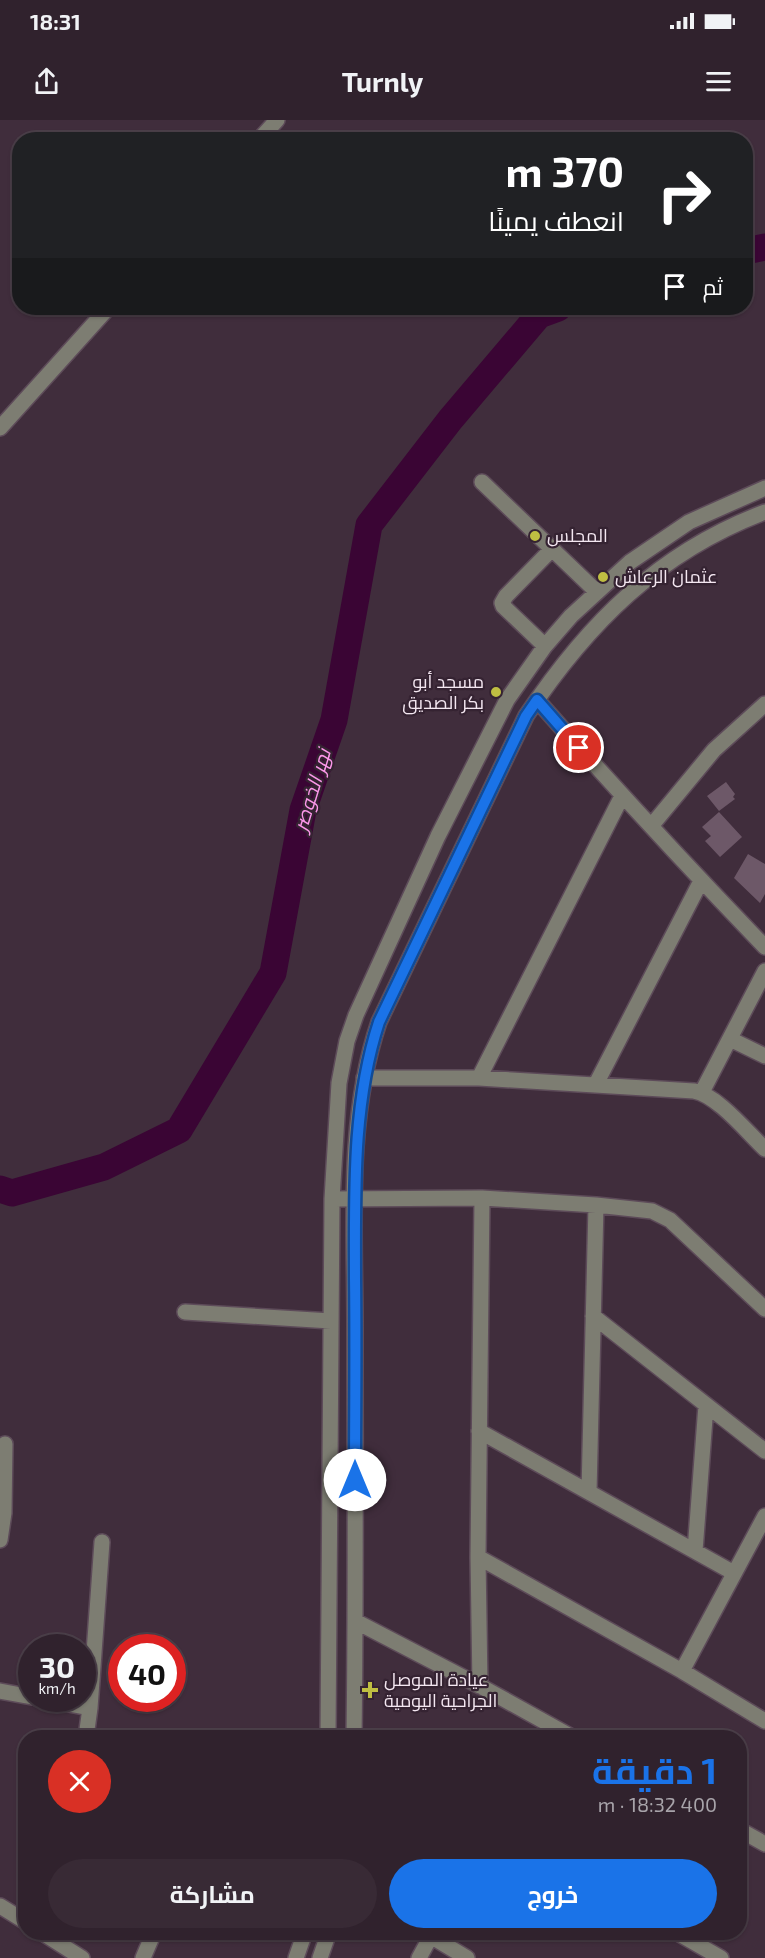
<!DOCTYPE html>
<html lang="ar">
<head>
<meta charset="utf-8">
<style>
  body { margin:0; font-family:"Exo 2",Cairo,sans-serif; background:#382a35; color:#f1f3f6; direction:rtl; height:100vh; display:flex; flex-direction:column; font-size:22px; white-space:nowrap }
  * { box-sizing:border-box; margin:0 }
  p { font-size:20px; color:#a8a4aa }
  .icon { flex:none; width:33px; height:33px; fill:none; stroke:currentColor; stroke-width:2; stroke-linecap:round; stroke-linejoin:round }
  .map { position:relative; flex:1; overflow:hidden; direction:ltr }
  .panel { position:absolute; left:18px; top:1610px; width:729px; height:210px; display:flex; flex-direction:column; background:#30222d; border-radius:24px; box-shadow:0 2px 4px #0004,0 0 0 2px #4b3f49; direction:rtl }
  .panel>* { flex:none }
  .top-card { position:absolute; left:12px; top:12px; width:741px; height:183px; border-radius:24px; box-shadow:0 2px 4px #0004,0 0 0 2px #4b3f49; direction:rtl; background:#202124; color:#fff; overflow:hidden }
  .speed { position:absolute; left:18px; top:1514px; display:flex; gap:12px; font-size:30px; font-weight:700; text-align:center }
  .speed>* { display:grid; place-content:center; width:78px; height:78px; border-radius:50%; background:#30222d; box-shadow:0 2px 4px #0004,0 0 0 2px #4b3f49; line-height:1 }
  .speed small { font-size:15px; font-weight:400 }
  .speed .limit { border:9px solid #d22; background:#fff; color:#111 }
  .pin { position:absolute; display:grid; place-items:center; width:51px; height:51px; color:#fff; margin:-26px; border:3px solid #fff; border-radius:50%; box-shadow:0 2px 6px #0007 }
  .me { position:absolute; width:66px; margin:-33px; rotate:0deg; stroke-linejoin:round; filter:drop-shadow(0 0 4px #0008) }
  .turn { display:flex; align-items:center; gap:21px; height:126px; padding:0 30px; font-size:27px }
  .turn .icon { width:78px; height:78px; stroke-width:2.5 }
  .turn b { display:block; font-size:42px; line-height:51px }
  .then { display:flex; align-items:center; height:57px; padding:0 30px; background:#0003; gap:12px; font-size:22px }
  .round { display:grid; place-items:center; flex:none; width:63px; height:63px; border-radius:32px; background:#382a35 }
  .summary { display:flex; align-items:center; justify-content:space-between; height:102px; padding:0 30px }
  h1 { font-size:36px; font-weight:700; line-height:45px; color:#1a73e8 }
  .primary-button { display:flex; gap:12px; margin-top:auto; padding:12px 30px }
  .primary-button a { flex:1; height:69px; border-radius:36px; background:#1a73e8; color:#fff; font-size:24px; font-weight:700; line-height:69px; text-align:center }
  .primary-button a+a { background:#382a35; color:#f1f3f6 }
  .status { display:flex; justify-content:space-between; align-items:center; height:42px; padding:0 30px; background:#30222d; direction:ltr }
  .status svg { height:16px; fill:currentColor }
  header { display:flex; justify-content:space-between; align-items:center; height:78px; padding:0 30px; background:#30222d; font-size:27px; font-weight:700 }
  .map>svg:first-child { display:block }
  .lines { fill:none; stroke-linecap:round; stroke-linejoin:round }
  .river { stroke:#3a0534; stroke-width:27 }
  .building { fill:#6d5868 }
  .minor-casing { stroke:#5d4b59; stroke-width:18 }
  .minor { stroke:#7d7d72; stroke-width:15 }
  .route-casing { stroke:#114b97; stroke-width:15 }
  .route { stroke:#1a73e8; stroke-width:10 }
  .poi-dot { fill:#bfbe42; stroke:#352332; stroke-width:2 }
  .labels { text-anchor:middle; stroke-width:4.5; stroke-linejoin:round; paint-order:stroke }
  .poi-label { font-size:18px; fill:#f4e7f1; stroke:#352332; text-anchor:start }
  .water-label { font-size:20px; font-style:italic; fill:#fb97e9; stroke:#352332 }
</style>
</head>
<body>
<div class="status"><b>18:31</b><svg viewBox="0 0 49 12"><path d="M0 12V9h3v3zM5 12V6h3v6zM10 12V3h3v9zM15 12V0h3v12zM26 1h20v11H26zM47 4h2v5h-2z"/></svg></div>
<header><svg class="icon" aria-label="menu" viewBox="0 0 24 24"><path d="M4 6h16M4 12h16M4 18h16"/></svg>Turnly<svg class="icon" aria-label="share" viewBox="0 0 24 24"><path d="M12 15V3M7 8l5-5 5 5M5 13v7h14v-7"/></svg></header>
<div class="map">
<svg width="765" height="1838" viewBox="0 0 765 1838">
  <rect width="100%" height="100%" fill="#402d3c"/>
  <g class="lines">
    <path class="river" d="M 746,131 L 765,127
      M 0,1069 L 12,1073 L 104,1047 L 179,1010 L 273,853 L 303,690 L 334,600 L 369,405 L 450,300 L 539,195 L 558,188"/>
  </g>
  <path class="building" d="M 726,662 L 735,674 L 733,677 L 735,679 L 719,691 L 707,676 Z
    M 719,692 L 742,717 L 720,737 L 705,721 L 711,716 L 702,707 Z
    M 748,734 L 765,744 L 765,774 L 760,783 L 734,758 Z"/>
  <g class="lines">
    <defs>
      <path id="minor" d="M 259,20 L 277,0
        M 0,308 L 108,188
        M 482,362 L 597,472
        M 545,526 L 503,486 L 502,483 L 506,476 L 552,429
        M 537,580 C 611,664 687,746 765,827
        M 652,705 L 714,630 L 765,584
        M 730,919 L 765,936
        M 364,958 L 479,958 L 694,971 C 717,975 747,1012 765,1029
        M 479,958 L 622,676
        M 596,964 L 701,761
        M 702,972 L 765,851
        M 332,1079 L 482,1078 L 596,1085 L 652,1091 L 670,1100 L 765,1189
        M 185,1192 L 331,1201
        M 593,1196 L 765,1331
        M 479,1311 L 734,1453
        M 589,1372 L 596,1085
        M 0,1420 L 4,1393 L 5,1324
        M 695,1431 L 706,1285
        M 478,1437 L 682,1551 L 765,1601
        M 355,1501 L 480,1566 L 572,1617
        M 682,1551 L 765,1396
        M 480,1566 L 478,1437 L 482,1078
        M 0,1571 L 32,1577
        M 36,1578 L 90,1588
        M 86,1617 L 90,1588 L 102,1422
        M 328,1617 L 332,1079 L 339,963 L 347,921 L 356,895 L 438,716 L 507,580 L 545,526 L 571,496 L 630,442 L 689,402 L 765,368
        M 354,1617 C 356,1481 355,1344 355,1208 C 355,1107 346,999 379,902 L 526,596 C 588,503 659,432 765,392
        M 740,1710 L 765,1724
        M 0,1786 L 26,1802
        M 41,1812 L 82,1838
        M 424,1812 L 467,1838
        M 676,1812 L 721,1838
        M 143,1838 L 154,1812
        M 296,1838 L 305,1812
        M 320,1838 L 329,1812
        M 419,1838 L 431,1816"/>
    </defs>
    <use href="#minor" class="minor-casing"/>
    <use href="#minor" class="minor"/>
  </g>
  <g class="lines">
    <defs>
      <path id="route" d="M 355,1360 C 355,1293 356,1226 355,1159 C 355,1073 352,984 379,902 L 526,596 L 537,580 L 579,628"/>
    </defs>
    <use href="#route" class="route-casing"/>
    <use href="#route" class="route"/>
  </g>
  <g class="poi-dot">
    <circle cx="535" cy="416" r="6"/>
    <circle cx="603" cy="457" r="6"/>
    <circle cx="496" cy="572" r="6"/>
    <path d="M367 1561h6v6h6v6h-6v6h-6v-6h-6v-6h6z"/>
  </g>
  <g class="labels">
    <g class="poi-label">
      <text x="547" y="422">المجلس</text>
      <text x="615" y="463">عثمان الرعاش</text>
      <text x="484" y="568" text-anchor="end">مسجد أبو<tspan x="484" dy="21">بكر الصديق</tspan></text>
      <text x="384" y="1566">عيادة الموصل<tspan x="384" dy="21">الجراحية اليومية</tspan></text>
    </g>
    <g class="water-label">
      <text transform="translate(312 670) rotate(-73)" y="7">نهر الخوصر</text>
    </g>
  </g>
</svg>
<div class="speed"><div>30<small>km/h</small></div><div class="limit">40</div></div>
<div class="pin" style="left:579px;top:628px;background:#d93025"><svg class="icon" aria-label="arrive" viewBox="0 0 24 24"><path d="M6 21V4h12l-3 4 3 4H6"/></svg></div>
<svg class="me" style="left:355px;top:1360px" viewBox="-20 -20 40 40"><circle r="19" fill="#fff"/><path d="M0-13L10 11 0 6-10 11z" fill="#1a73e8"/></svg>
<div class="top-card">
<div class="turn"><svg class="icon" aria-label="right" viewBox="0 0 24 24"><path d="M7 20v-9h11M14 6l5 5-5 5"/></svg><div><b>370 m</b>انعطف يمينًا</div></div>
<div class="then">ثم<svg class="icon" aria-label="arrive" viewBox="0 0 24 24"><path d="M6 21V4h12l-3 4 3 4H6"/></svg></div>
</div>
<section class="panel">
<div class="summary"><div><h1>1 دقيقة</h1><p>400 m · 18:32</p></div><a class="round" style="background:#d93025;color:#fff"><svg class="icon" aria-label="close" viewBox="0 0 24 24"><path d="M6 6l12 12M18 6L6 18"/></svg></a></div>
<div class="primary-button"><a>خروج</a><a>مشاركة</a></div>
</section>
</div>
</body>
</html>
